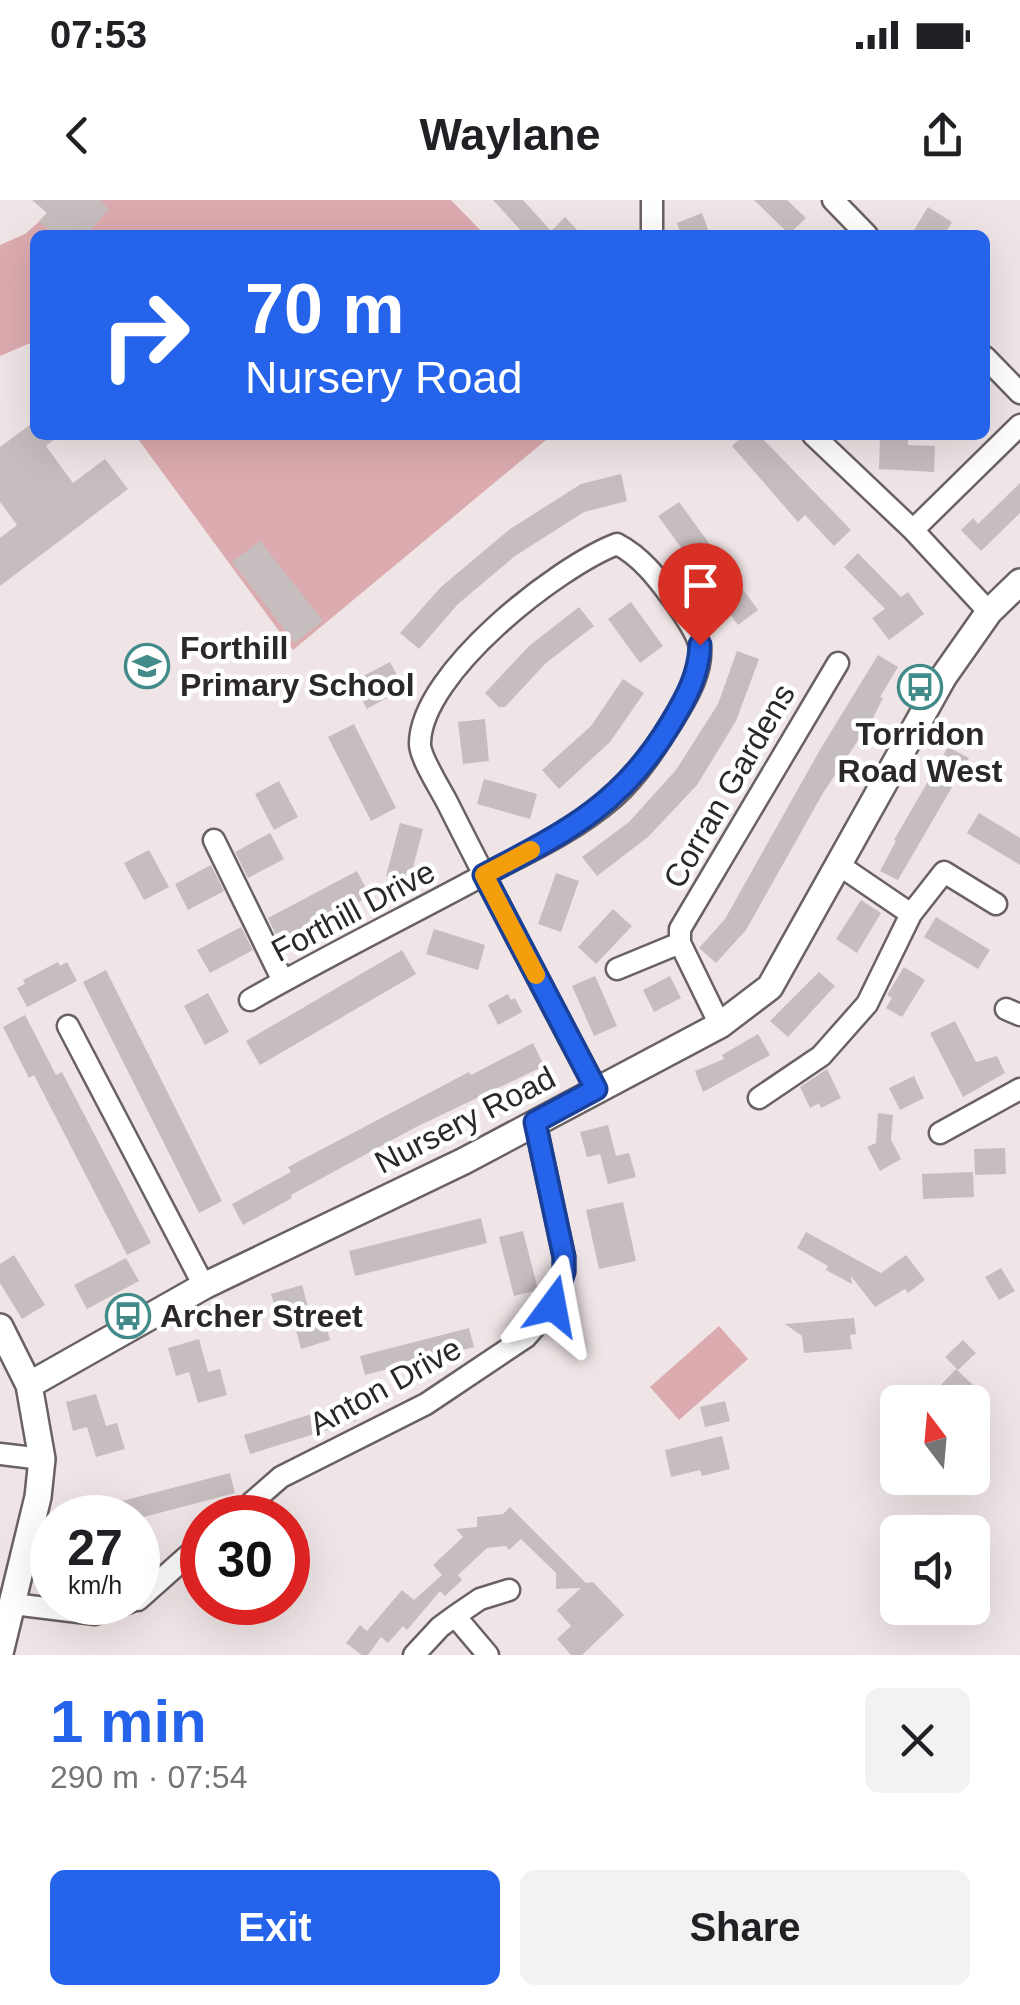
<!DOCTYPE html>
<html lang="en">
<head>
<meta charset="utf-8">
<style>
  body { margin:0; font-family:Helvetica,sans-serif; background:#f2f2f2; color:#202124; height:100vh; display:flex; flex-direction:column; font-size:38px; white-space:nowrap }
  * { box-sizing:border-box; margin:0 }
  p { font-size:32px; color:#757577 }
  .icon { flex:none; width:55px; height:55px; fill:none; stroke:currentColor; stroke-width:2; stroke-linecap:round; stroke-linejoin:round }
  .map { position:relative; height:1455px; overflow:hidden }
  .details { display:flex; flex-direction:column; background:#fff; flex:1 }
  .details>* { flex:none }
  .hud { position:absolute; left:30px; top:30px; width:960px; height:210px; border-radius:15px; box-shadow:0 10px 40px #0002; background:#2563eb; color:#fff; overflow:hidden }
  .needle { width:65px; rotate:344deg }
  .tools { position:absolute; left:880px; top:1185px; display:grid; gap:20px }
  .tools a { display:grid; place-items:center; width:110px; height:110px; border-radius:15px; background:#fff; box-shadow:0 10px 40px #0002; font-size:50px }
  .speed { position:absolute; left:30px; top:1295px; display:flex; gap:20px; font-size:50px; font-weight:700; text-align:center }
  .speed>* { display:grid; place-content:center; width:130px; height:130px; border-radius:50%; background:#fff; box-shadow:0 10px 40px #0002; line-height:1 }
  .speed small { font-size:25px; font-weight:400 }
  .speed .limit { border:15px solid #d22; background:#fff; color:#111 }
  .pin { position:absolute; display:grid; place-items:center; width:85px; height:85px; color:#fff; margin:-102px -42px; border-radius:50% 50% 50% 0; rotate:-45deg; box-shadow:0 0 10px #0007 }
  .pin .icon { rotate:45deg }
  .me { position:absolute; width:110px; margin:-55px; rotate:13deg; stroke-linejoin:round; filter:drop-shadow(0 0 8px #0008) }
  .turn { display:flex; align-items:center; gap:35px; height:210px; padding:0 50px; font-size:45px }
  .turn .icon { width:130px; height:130px; stroke-width:2.5 }
  .turn b { display:block; font-size:70px; line-height:85px }
  .round { display:grid; place-items:center; flex:none; width:105px; height:105px; border-radius:15px; background:#f2f2f2 }
  .overview { display:flex; align-items:center; justify-content:space-between; height:170px; padding:0 50px }
  h1 { font-size:60px; font-weight:700; line-height:75px; color:#2563eb }
  .action { display:flex; gap:20px; margin-top:auto; padding:20px 50px }
  .action a { flex:1; height:115px; border-radius:15px; background:#2563eb; color:#fff; font-size:40px; font-weight:700; line-height:115px; text-align:center }
  .action a+a { background:#f2f2f2; color:#202124 }
  .status { display:flex; justify-content:space-between; align-items:center; height:70px; padding:0 50px; background:#fff; direction:ltr }
  .status svg { height:28px; fill:currentColor }
  header { display:flex; justify-content:space-between; align-items:center; height:130px; padding:0 50px; background:#fff; font-size:45px; font-weight:700 }
  .map>svg:first-child { display:block }
  .green { fill:#dcabaf }
  .building { fill:#c6bdbe }
  .lines { fill:none; stroke-linecap:round; stroke-linejoin:round }
  .minor-casing { stroke:#6a6162; stroke-width:25 }
  .tertiary-casing { stroke:#6a6162; stroke-width:30 }
  .minor { stroke:#fff; stroke-width:20 }
  .tertiary { stroke:#fff; stroke-width:25 }
  .route-casing { stroke:#184099; stroke-width:25 }
  .route { stroke:#2563eb; stroke-width:18 }
  .slow { stroke:#f59e0b; stroke-width:18 }
  .labels { text-anchor:middle; stroke-width:9; stroke-linejoin:round; paint-order:stroke }
  .poi-label { font-size:32px; font-weight:bold; fill:#2c2829; stroke:#fff; text-anchor:start }
  .street-label { font-size:32px; fill:#2c2829; stroke:#fff }
</style>
</head>
<body>
<div class="status"><b>07:53</b><svg viewBox="0 0 49 12"><path d="M0 12V9h3v3zM5 12V6h3v6zM10 12V3h3v9zM15 12V0h3v12zM26 1h20v11H26zM47 4h2v5h-2z"/></svg></div>
<header><svg class="icon" aria-label="back" viewBox="0 0 24 24"><path d="M15 5l-7 7 7 7"/></svg>Waylane<svg class="icon" aria-label="share" viewBox="0 0 24 24"><path d="M12 15V3M7 8l5-5 5 5M5 13v7h14v-7"/></svg></header>
<div class="map">
<svg width="1020" height="1455" viewBox="0 0 1020 1455">
  <rect width="100%" height="100%" fill="#efe5e6"/>
  <path class="green" d="M 64,0 L 451,0 L 485,35 L 35,35 L 35,141 L 0,156 L 0,45 L 25,34 Z
    M 135,235 L 552,235 L 293,450 Z
    M 719,1126 L 748,1159 L 679,1220 L 650,1187 Z"/>
  <path class="building" d="M 32,0 L 100,0 L 109,9 L 86,35 L 55,35 L 39,21 L 47,13 Z
    M 493,0 L 523,0 L 551,31 L 565,17 L 582,35 L 525,35 Z
    M 754,0 L 787,0 L 806,18 L 789,34 Z
    M 928,7 L 952,22 L 944,35 L 923,35 L 914,30 Z
    M 702,13 L 710,35 L 681,35 L 677,23 Z
    M 35,221 L 35,235 L 60,235 L 46,246 L 73,283 L 105,259 L 128,289 L 0,386 L 0,338 L 17,325 L 0,302 L 0,247 Z
    M 744,235 L 759,235 L 851,330 L 834,346 L 805,315 L 798,322 L 732,246 Z
    M 880,237 L 908,238 L 908,245 L 935,246 L 934,272 L 879,269 Z
    M 621,274 L 627,301 L 584,312 L 515,356 L 458,404 L 419,449 L 400,433 L 441,387 L 510,329 L 581,284 Z
    M 1020,283 L 1020,313 L 981,351 L 961,330 L 973,318 L 978,324 Z
    M 679,302 L 758,410 L 738,425 L 658,316 Z
    M 260,341 L 323,421 L 295,443 L 232,362 Z
    M 858,353 L 901,397 L 908,392 L 924,414 L 889,440 L 872,418 L 885,409 L 844,367 Z
    M 631,402 L 663,446 L 640,463 L 608,419 Z
    M 579,407 L 594,426 L 546,463 L 505,507 L 499,507 L 485,493 L 529,446 Z
    M 737,451 L 759,459 L 736,521 L 697,585 L 648,637 L 597,676 L 582,657 L 629,622 L 676,570 L 718,504 Z
    M 878,455 L 898,467 L 880,497 L 883,498 L 873,518 L 823,593 L 746,730 L 716,763 L 699,748 L 725,719 L 821,548 Z
    M 390,462 L 404,488 L 367,509 L 352,482 Z
    M 623,479 L 644,493 L 610,542 L 559,589 L 542,570 L 591,526 Z
    M 485,519 L 489,561 L 463,564 L 458,522 Z
    M 354,524 L 396,608 L 371,621 L 328,537 Z
    M 948,547 L 969,558 L 898,680 L 880,671 L 896,641 L 894,640 Z
    M 484,579 L 537,594 L 530,619 L 477,604 Z
    M 279,581 L 298,617 L 274,630 L 255,594 Z
    M 979,613 L 1020,638 L 1020,665 L 967,633 Z
    M 400,623 L 423,629 L 409,683 L 386,676 Z
    M 270,633 L 284,659 L 248,678 L 235,652 Z
    M 149,650 L 169,687 L 144,700 L 124,663 Z
    M 211,665 L 224,691 L 188,710 L 175,684 Z
    M 357,671 L 370,696 L 280,744 L 268,718 Z
    M 556,673 L 579,681 L 561,732 L 538,724 Z
    M 861,700 L 881,713 L 857,753 L 836,739 Z
    M 613,709 L 632,726 L 596,764 L 578,747 Z
    M 936,717 L 990,750 L 978,769 L 924,737 Z
    M 241,727 L 253,750 L 210,773 L 197,750 Z
    M 434,729 L 485,745 L 478,770 L 426,754 Z
    M 402,750 L 416,774 L 260,865 L 246,841 Z
    M 58,762 L 60,766 L 67,762 L 77,781 L 27,807 L 17,788 L 25,784 L 23,780 Z
    M 904,767 L 925,780 L 902,817 L 886,808 L 892,798 L 887,795 Z
    M 106,770 L 222,1001 L 199,1013 L 83,782 Z
    M 819,772 L 835,786 L 788,837 L 770,821 Z
    M 595,776 L 617,826 L 594,836 L 572,786 Z
    M 670,776 L 681,798 L 654,812 L 643,790 Z
    M 208,793 L 229,832 L 205,845 L 184,806 Z
    M 508,794 L 511,800 L 515,798 L 522,812 L 498,825 L 488,805 Z
    M 25,815 L 56,875 L 62,872 L 151,1043 L 127,1055 L 34,875 L 29,878 L 3,827 Z
    M 955,821 L 976,862 L 997,856 L 1005,873 L 963,897 L 930,833 Z
    M 758,834 L 770,855 L 703,892 L 695,871 L 724,859 L 722,855 Z
    M 533,843 L 544,866 L 416,927 L 291,995 L 292,998 L 243,1025 L 232,1004 L 291,972 L 288,967 L 469,872 L 471,875 Z
    M 827,869 L 841,898 L 821,908 L 819,903 L 810,908 L 800,887 Z
    M 914,876 L 924,898 L 900,910 L 889,888 Z
    M 878,913 L 893,915 L 891,940 L 901,959 L 880,971 L 867,947 L 876,943 Z
    M 608,925 L 616,956 L 629,953 L 636,977 L 608,984 L 600,954 L 587,957 L 580,932 Z
    M 1005,948 L 1006,974 L 975,975 L 974,949 Z
    M 973,972 L 974,997 L 923,999 L 922,974 Z
    M 623,1002 L 636,1061 L 599,1069 L 586,1010 Z
    M 481,1018 L 487,1043 L 355,1076 L 349,1051 Z
    M 523,1031 L 538,1090 L 514,1096 L 499,1037 Z
    M 806,1032 L 881,1073 L 906,1055 L 925,1080 L 908,1093 L 905,1089 L 875,1107 L 851,1076 L 852,1084 L 826,1070 L 828,1066 L 797,1048 Z
    M 14,1055 L 45,1105 L 22,1119 L 0,1083 L 0,1064 Z
    M 126,1058 L 139,1081 L 87,1109 L 74,1085 Z
    M 1001,1068 L 1015,1091 L 999,1100 L 985,1077 Z
    M 302,1085 L 311,1118 L 323,1115 L 330,1140 L 301,1149 L 293,1118 L 279,1122 L 271,1094 Z
    M 854,1118 L 856,1134 L 850,1135 L 852,1149 L 804,1153 L 802,1136 L 785,1124 Z
    M 469,1128 L 474,1147 L 365,1175 L 360,1156 Z
    M 199,1139 L 208,1172 L 220,1169 L 227,1195 L 198,1203 L 189,1172 L 176,1176 L 168,1148 Z
    M 963,1140 L 976,1153 L 958,1170 L 945,1157 Z
    M 956,1169 L 991,1202 L 907,1202 L 937,1189 Z
    M 96,1194 L 106,1226 L 117,1223 L 125,1249 L 96,1257 L 87,1227 L 73,1231 L 66,1202 Z
    M 725,1201 L 730,1221 L 705,1227 L 700,1207 Z
    M 350,1202 L 356,1221 L 250,1254 L 244,1235 Z
    M 722,1236 L 730,1269 L 702,1276 L 700,1270 L 671,1277 L 665,1250 Z
    M 230,1273 L 235,1293 L 140,1318 L 127,1318 L 122,1301 Z
    M 510,1307 L 586,1383 L 593,1382 L 624,1415 L 582,1455 L 571,1455 L 557,1439 L 571,1426 L 557,1410 L 581,1388 L 556,1389 L 556,1373 L 521,1339 L 509,1350 L 506,1346 L 487,1348 L 458,1375 L 462,1380 L 445,1396 L 440,1391 L 407,1430 L 403,1426 L 388,1443 L 381,1437 L 368,1455 L 362,1455 L 346,1443 L 360,1425 L 367,1431 L 402,1390 L 414,1400 L 442,1375 L 433,1365 L 463,1337 L 456,1329 L 477,1327 L 477,1317 L 503,1314 Z"/>
  <g class="lines">
    <defs>
      <path id="minor" d="M 833,0 L 867,35
        M 652,35 L 652,0
        M 985,157 L 1020,193
        M 813,235 L 913,330 L 989,412
        M 913,330 L 1020,225
        M 214,640 L 283,781
        M 839,665 L 911,714
        M 617,769 L 680,743
        M 250,800 C 325,757 402,719 478,678 C 524,654 574,632 614,597 C 640,574 660,541 678,512 C 689,494 702,470 700,448 C 698,433 684,415 675,402 C 658,379 642,357 617,344 C 557,367 421,473 420,543 C 419,556 441,590 448,604 C 496,700 546,794 596,889
        M 1006,809 L 1020,815
        M 720,825 L 680,743 L 680,729 L 838,463
        M 68,826 L 204,1086
        M 759,898 L 821,856 L 867,804 L 911,714 L 944,672 L 996,704
        M 940,933 L 1020,889
        M 0,1254 L 42,1259
        M 234,1318 L 281,1277 L 426,1204 L 526,1137 L 553,1106 L 564,1071 L 564,1057 L 535,922
        M 138,1400 L 202,1343
        M 13,1404 L 95,1414 L 130,1402
        M 414,1455 L 440,1427 L 455,1416
        M 488,1455 L 455,1416 L 480,1399 L 509,1390"/>
      <path id="tertiary" d="M 0,1127 L 29,1185 L 42,1259 L 38,1297 L 0,1453
        M 29,1185 L 204,1086 L 464,961 L 720,825 L 770,787 L 944,476 L 989,412 L 1020,382"/>
    </defs>
    <use href="#minor" class="minor-casing"/>
    <use href="#tertiary" class="tertiary-casing"/>
    <use href="#minor" class="minor"/>
    <use href="#tertiary" class="tertiary"/>
  </g>
  <g class="lines">
    <defs>
      <path id="route" d="M 553,1106 L 564,1072 L 564,1057 L 535,922 L 596,889 L 484,675 C 566,632 622,605 671,523 C 686,498 699,475 700,445"/>
    </defs>
    <use href="#route" class="route-casing"/>
    <use href="#route" class="route"/>
    <path class="slow" d="M 531,650 L 484,675 L 536,775"/>
  </g>
  <defs>
    <symbol id="school-ring" viewBox="-11 -11 22 22"><circle r="9.5" fill="#fff" stroke="#438b8a" stroke-width="1.5"/><path d="M0-5L7-2L0 1L-7-2ZM-4 1L0 2.5L4 1V4Q0 6-4 4Z" fill="#438b8a"/></symbol>
    <symbol id="bus-ring" viewBox="-11 -11 22 22"><circle r="9.5" fill="#fff" stroke="#438b8a" stroke-width="1.5"/><path d="M-5-6H5V4H4V6H2V4H-2V6H-4V4H-5ZM-3.5-4V0h7V-4ZM-3.5 1.2v1.5H-2V1.2ZM2 1.2v1.5H3.5V1.2Z" fill="#438b8a"/></symbol>
  </defs>
  <g fill-rule="evenodd">
    <use href="#school-ring" x="122" y="441" width="50" height="50"/>
    <use href="#bus-ring" x="895" y="462" width="50" height="50"/>
    <use href="#bus-ring" x="103" y="1091" width="50" height="50"/>
  </g>
  <g class="labels">
    <g class="poi-label">
      <text x="180" y="459">Forthill<tspan x="180" dy="37">Primary School</tspan></text>
      <text x="920" y="545" text-anchor="middle">Torridon<tspan x="920" dy="37">Road West</tspan></text>
      <text x="160" y="1127">Archer Street</text>
    </g>
    <g class="street-label">
      <text transform="translate(729 586) rotate(-60)" y="11">Corran Gardens</text>
      <text transform="translate(353 711) rotate(-28)" y="11">Forthill Drive</text>
      <text transform="translate(465 920) rotate(-27)" y="11">Nursery Road</text>
      <text transform="translate(385 1186) rotate(-29)" y="11">Anton Drive</text>
    </g>
  </g>
</svg>
<div class="tools">
<a><svg class="needle" viewBox="-14 -14 28 28"><path d="M0-13l5 13h-10z" fill="#e53935"/><path d="M0 13l5-13h-10z" fill="#757577"/></svg></a>
<a><svg class="icon" aria-label="sound" viewBox="0 0 24 24"><path d="M4 9h4l5-4v14l-5-4H4zM17 9q2 3 0 6"/></svg></a>
</div>
<div class="speed"><div>27<small>km/h</small></div><div class="limit">30</div></div>
<div class="pin" style="left:700px;top:445px;background:#d93025"><svg class="icon" aria-label="arrive" viewBox="0 0 24 24"><path d="M6 21V4h12l-3 4 3 4H6"/></svg></div>
<svg class="me" style="left:553px;top:1106px" viewBox="-20 -20 40 40"><path d="M0-17L14 15 0 8-14 15z" fill="#2563eb" stroke="#fff" stroke-width="4"/></svg>
<div class="hud">
<div class="turn"><svg class="icon" aria-label="right" viewBox="0 0 24 24"><path d="M7 20v-9h11M14 6l5 5-5 5"/></svg><div><b>70 m</b>Nursery Road</div></div>
</div>
</div>
<section class="details">
<div class="overview"><div><h1>1 min</h1><p>290 m · 07:54</p></div><a class="round"><svg class="icon" aria-label="close" viewBox="0 0 24 24"><path d="M6 6l12 12M18 6L6 18"/></svg></a></div>
<div class="action"><a>Exit</a><a>Share</a></div>
</section>
</body>
</html>
